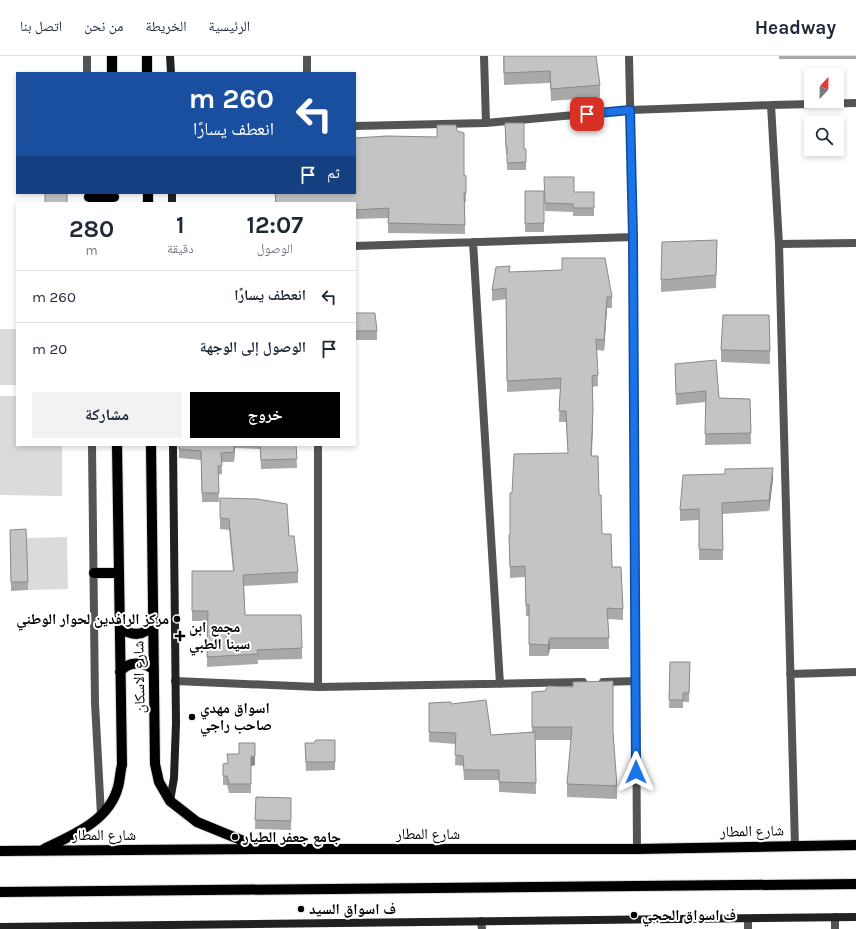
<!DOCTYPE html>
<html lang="ar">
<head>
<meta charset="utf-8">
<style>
  body { margin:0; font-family:Karla,"Noto Naskh Arabic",sans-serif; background:#f2f2f3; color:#1f2937; direction:rtl; height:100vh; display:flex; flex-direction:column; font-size:15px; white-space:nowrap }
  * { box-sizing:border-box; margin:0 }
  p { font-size:13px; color:#747a83 }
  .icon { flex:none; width:22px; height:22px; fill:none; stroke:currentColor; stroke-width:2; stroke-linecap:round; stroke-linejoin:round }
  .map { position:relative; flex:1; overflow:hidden; direction:ltr }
  .drawer { position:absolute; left:16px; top:146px; width:340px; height:244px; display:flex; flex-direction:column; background:#fff; border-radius:0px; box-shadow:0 2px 6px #0003; direction:rtl }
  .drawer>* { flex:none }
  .hud { position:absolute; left:16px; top:16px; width:340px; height:122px; border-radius:0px; box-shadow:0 2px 6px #0003; direction:rtl; background:#1a4fa0; color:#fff; overflow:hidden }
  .needle { width:26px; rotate:22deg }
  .controls { position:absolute; left:804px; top:12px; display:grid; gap:8px }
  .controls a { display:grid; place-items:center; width:40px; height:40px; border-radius:0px; background:#fff; box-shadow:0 2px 6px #0003; font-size:20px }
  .pin { position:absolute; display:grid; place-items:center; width:34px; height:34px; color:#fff; margin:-17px; border-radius:8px; box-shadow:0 2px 6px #0006 }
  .me { position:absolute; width:44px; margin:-22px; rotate:0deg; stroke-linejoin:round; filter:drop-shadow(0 0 3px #0008) }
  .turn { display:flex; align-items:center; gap:14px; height:84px; padding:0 16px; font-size:18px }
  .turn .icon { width:52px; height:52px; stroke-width:2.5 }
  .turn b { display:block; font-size:28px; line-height:34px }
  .then { display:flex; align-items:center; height:38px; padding:0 16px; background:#0003; gap:8px; font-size:15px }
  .eta { display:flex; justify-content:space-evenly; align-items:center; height:68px; text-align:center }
  .eta b { font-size:24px; font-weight:700; line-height:28px }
  .action { display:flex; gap:8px; margin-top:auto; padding:8px 16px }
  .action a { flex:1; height:46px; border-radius:0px; background:#000; color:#fff; font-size:16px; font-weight:700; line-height:46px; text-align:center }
  .action a+a { background:#f2f2f3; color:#1f2937 }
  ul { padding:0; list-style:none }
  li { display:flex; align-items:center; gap:12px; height:52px; padding:0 16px; border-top:1px solid #e0e1e3 }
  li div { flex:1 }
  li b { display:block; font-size:15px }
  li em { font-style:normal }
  header { display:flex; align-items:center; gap:24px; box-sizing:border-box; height:56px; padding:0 20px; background:#fff; border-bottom:1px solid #e0e1e3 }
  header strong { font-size:19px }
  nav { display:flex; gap:22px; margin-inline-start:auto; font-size:14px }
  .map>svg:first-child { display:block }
  .green { fill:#dbdbdb }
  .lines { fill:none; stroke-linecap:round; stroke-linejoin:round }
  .primary-casing { stroke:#dbdbdb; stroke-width:12 }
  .street { stroke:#545454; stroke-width:8 }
  .secondary { stroke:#212121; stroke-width:8 }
  .primary { stroke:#000; stroke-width:10 }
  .wall { fill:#a9a9a9 }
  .shaded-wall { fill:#898989 }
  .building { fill:#c4c4c4; stroke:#898989 }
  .route-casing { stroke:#114b97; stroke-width:10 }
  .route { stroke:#1a73e8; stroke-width:7 }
  .poi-dot { fill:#000; stroke:#fff; stroke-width:1.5 }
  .labels { text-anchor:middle; stroke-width:4; stroke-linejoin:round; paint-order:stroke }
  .poi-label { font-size:15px; font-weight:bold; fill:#000; stroke:#fff; text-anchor:start }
  .street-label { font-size:15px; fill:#000; stroke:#fff }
</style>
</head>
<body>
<header>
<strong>Headway</strong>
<nav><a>الرئيسية</a><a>الخريطة</a><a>من نحن</a><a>اتصل بنا</a></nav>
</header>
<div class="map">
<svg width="856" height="873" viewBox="0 0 856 873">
  <rect width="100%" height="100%" fill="#fff"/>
  <path class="green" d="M 0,273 L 17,273 L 17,329 L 0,329 Z
    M 0,340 L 17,340 L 17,389 L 62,389 L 62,440 L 0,439 Z
    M 67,481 L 68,533 L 28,534 L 26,482 Z"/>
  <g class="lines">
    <defs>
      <path id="primary" d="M 112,0 L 112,17
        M 147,0 L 147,17
        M 148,137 L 148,147
        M 89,141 L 114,141
        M 151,389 L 155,708 L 159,726 L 170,745 L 197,766 L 258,791
        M 94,517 L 119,517
        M 120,572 C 132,580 144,581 153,568
        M 120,616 C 128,605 144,605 154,614
        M 44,793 C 73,779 109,765 118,731 C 120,724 120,716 122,709 L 117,389
        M 0,795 L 262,793 L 637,793 L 856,789
        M 0,836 L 856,828"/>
    </defs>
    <use href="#primary" class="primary-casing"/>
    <path class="street" d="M 87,0 L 87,17
      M 484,0 L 486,67
      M 629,0 L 633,181 L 637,793
      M 307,17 L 307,0
      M 771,49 L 779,188 L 795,790
      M 355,70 L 486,67 L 630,54 L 771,49 L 856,47
      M 473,186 L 500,628
      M 779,188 L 856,187
      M 355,190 L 633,181
      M 92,389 L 95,647 L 101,759
      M 318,389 L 318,631
      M 790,618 L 856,616
      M 175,625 L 318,631 L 583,626
      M 603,626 L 636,625
      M 835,861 L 835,873
      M 481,865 L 482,873
      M 748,873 L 748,863"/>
    <path class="secondary" d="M 170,0 L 171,17
      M 172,137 L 172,147
      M 170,745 L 174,722 L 176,667 L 173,389
      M 0,871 L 856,861"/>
    <use href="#primary" class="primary"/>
  </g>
  <path class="wall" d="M 503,0 L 596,0 L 600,29 L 600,41 L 551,45 L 550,27 L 504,29 Z
    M 779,0 L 856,0 L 856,3 L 779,3 Z
    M 505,74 L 524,93 L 526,106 L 526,114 L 507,114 L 507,98 L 506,98 Z
    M 457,75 L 464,119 L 466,120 L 466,146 L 465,146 L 465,178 L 388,177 L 388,162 L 355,163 L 355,147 L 275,147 L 275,137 L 355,137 L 437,81 Z
    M 544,129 L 574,136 L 594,136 L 594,160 L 573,160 L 573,156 L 545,155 Z
    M 525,135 L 544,135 L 544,176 L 525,176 Z
    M 717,184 L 716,232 L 661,236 L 661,224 Z
    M 510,216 L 612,241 L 612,252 L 607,252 L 604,295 L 597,294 L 598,330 L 592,331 L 593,365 L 592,400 L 599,439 L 602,478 L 612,511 L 623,553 L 623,564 L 608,563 L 609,593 L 550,593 L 548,600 L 529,600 L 529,560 L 526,560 L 525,521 L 510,522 L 509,479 L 510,479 L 512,437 L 568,397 L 566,366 L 559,366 L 560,333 L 507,336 L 506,243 L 492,245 L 492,234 Z
    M 355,257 L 377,275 L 377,284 L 355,284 Z
    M 769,259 L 770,308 L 721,306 L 721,294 Z
    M 675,308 L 719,342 L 750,343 L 751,388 L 705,389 L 706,346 L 676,349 Z
    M 179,389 L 296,389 L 297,412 L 261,413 L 260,393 L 235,392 L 234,406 L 222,406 L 222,418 L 218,419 L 219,446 L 202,446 L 201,404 L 179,402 Z
    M 773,423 L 769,455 L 722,458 L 723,504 L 699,504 L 699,464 L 680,465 L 680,454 Z
    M 220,442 L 289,480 L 298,516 L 298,527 L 244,530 L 245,559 L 302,592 L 302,603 L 258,604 L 258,608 L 207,611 L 207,565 L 192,565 L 192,515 L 233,515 L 229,474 L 220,473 Z
    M 10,474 L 28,526 L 28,534 L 11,535 Z
    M 670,606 L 690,606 L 689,646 L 683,646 L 683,652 L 669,652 Z
    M 532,636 L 613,677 L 617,730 L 617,743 L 567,741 L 567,728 L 571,684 L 535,684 L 536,738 L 499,736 L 499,724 L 464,724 L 463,710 L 455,709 L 456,688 L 429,686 L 429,647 L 451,648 L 491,679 L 532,676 Z
    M 335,684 L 335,714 L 306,715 L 305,687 L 314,687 Z
    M 227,707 L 255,709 L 251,710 L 251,737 L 229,737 L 227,729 L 223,729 L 223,708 Z
    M 256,741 L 291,742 L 291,774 L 255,773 Z"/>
  <path class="shaded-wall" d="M 607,241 L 607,252 L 604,295 L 604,284 Z
    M 593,354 L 593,365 L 591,411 L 591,400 Z
    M 234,389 L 235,389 L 234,406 Z
    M 773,412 L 773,423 L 769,455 L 769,444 Z
    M 550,582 L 550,593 L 548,600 L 548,589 Z
    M 255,700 L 255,709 L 251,710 L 251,701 Z"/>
  <path class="building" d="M 504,0 L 596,0 L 600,29 L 551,33 L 550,15 L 504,17 Z
    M 505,67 L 524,67 L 524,93 L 526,93 L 526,106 L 507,107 L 507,91 L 506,91 Z
    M 437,69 L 456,69 L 457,75 L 464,77 L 464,119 L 466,120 L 466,137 L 464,137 L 465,169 L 388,167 L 389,152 L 355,154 L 355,147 L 276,147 L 275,137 L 355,137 L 355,82 L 387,80 L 437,81 Z
    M 544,121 L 574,121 L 574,136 L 594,136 L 594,152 L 573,152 L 573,148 L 545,147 Z
    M 525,135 L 544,135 L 544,167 L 525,168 Z
    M 45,137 L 67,137 L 67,147 L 45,147 Z
    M 717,184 L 716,219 L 661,224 L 662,186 Z
    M 562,202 L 605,202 L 612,241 L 607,241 L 604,284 L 596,283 L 598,319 L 592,320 L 593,354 L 591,400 L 598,400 L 599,439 L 601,439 L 602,478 L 611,478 L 612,511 L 621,511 L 623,553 L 607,552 L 609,582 L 550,582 L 548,589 L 529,588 L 529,548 L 526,549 L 525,510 L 510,511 L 509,479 L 510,479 L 510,437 L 512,437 L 514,398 L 568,397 L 566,355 L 559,355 L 561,322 L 507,325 L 506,232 L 492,234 L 496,211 L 510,210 L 509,216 L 562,214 Z
    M 355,257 L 375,257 L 377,275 L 355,275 Z
    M 723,259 L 769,259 L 770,295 L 721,294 Z
    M 716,304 L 719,342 L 750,343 L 751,377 L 705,378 L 706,335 L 676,338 L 675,308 Z
    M 179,389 L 234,389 L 234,396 L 221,397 L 222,409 L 218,410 L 219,437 L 202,437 L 201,395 L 179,393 Z
    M 260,389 L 296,389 L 297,403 L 261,404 Z
    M 773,412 L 769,444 L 722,447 L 723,494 L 699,493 L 699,453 L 680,454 L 683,419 L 725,418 L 725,413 Z
    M 220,442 L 257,443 L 287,448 L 289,480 L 294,480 L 298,516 L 243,519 L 245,559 L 301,559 L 302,592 L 257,594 L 258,598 L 207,601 L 208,555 L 192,555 L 192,515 L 234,515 L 229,463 L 220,462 Z
    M 26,473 L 28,526 L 11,526 L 10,474 Z
    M 670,606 L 690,606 L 689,637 L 683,637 L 683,644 L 669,644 Z
    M 613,625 L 613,676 L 617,730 L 567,728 L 572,671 L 532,671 L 532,636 L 545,635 L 548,630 L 573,631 L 573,626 Z
    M 486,644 L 491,679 L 535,676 L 536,727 L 499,726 L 499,714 L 464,714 L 463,700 L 455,699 L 456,677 L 429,676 L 429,647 L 451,646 L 451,648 Z
    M 316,684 L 335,684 L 335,706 L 306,706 L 305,687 L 314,687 Z
    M 239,687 L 255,687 L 255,700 L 251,701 L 251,728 L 229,728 L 227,720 L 223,720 L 223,708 L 228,707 L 227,698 L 239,698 Z
    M 256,741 L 291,742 L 291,765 L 255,764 Z"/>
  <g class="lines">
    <defs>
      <path id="route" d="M 587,58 L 630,54 L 633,181 L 636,716"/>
    </defs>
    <use href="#route" class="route-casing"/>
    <use href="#route" class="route"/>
  </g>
  <g class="poi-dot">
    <circle cx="177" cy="563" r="4"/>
    <path d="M178 574h4v4h4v4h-4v4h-4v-4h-4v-4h4z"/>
    <circle cx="192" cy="661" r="4"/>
    <circle cx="235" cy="781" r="4"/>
    <circle cx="301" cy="853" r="4"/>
    <circle cx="634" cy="859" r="4"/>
  </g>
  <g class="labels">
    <g class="poi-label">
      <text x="169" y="568" text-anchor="end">مركز الرافدين لحوار الوطني</text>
      <text x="189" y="576">مجمع ابن<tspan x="189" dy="17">سينا الطبي</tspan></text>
      <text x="200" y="657">اسواق مهدي<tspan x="200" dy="17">صاحب راجي</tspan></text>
      <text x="243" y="786">جامع جعفر الطيار</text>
      <text x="309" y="858">ف اسواق السيد</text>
      <text x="642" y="864">ف اسواق الحجي</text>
    </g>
    <g class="street-label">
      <text transform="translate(139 621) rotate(-91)" y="5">شارع الاسكان</text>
      <text transform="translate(752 775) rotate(-1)" y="5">شارع المطار</text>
      <text x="428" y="783">شارع المطار</text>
      <text x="104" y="784">شارع المطار</text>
    </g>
  </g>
</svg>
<div class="controls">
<a><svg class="needle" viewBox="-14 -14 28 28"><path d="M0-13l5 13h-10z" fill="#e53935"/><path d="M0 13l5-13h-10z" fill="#747a83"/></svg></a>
<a><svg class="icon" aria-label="search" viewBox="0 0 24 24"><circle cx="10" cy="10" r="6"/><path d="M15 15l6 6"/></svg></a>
</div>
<div class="pin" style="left:587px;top:58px;background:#d93025"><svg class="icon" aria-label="arrive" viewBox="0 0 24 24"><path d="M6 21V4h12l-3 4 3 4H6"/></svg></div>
<svg class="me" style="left:636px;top:716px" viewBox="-20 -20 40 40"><path d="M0-17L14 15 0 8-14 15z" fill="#1a73e8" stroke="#fff" stroke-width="4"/></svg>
<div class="hud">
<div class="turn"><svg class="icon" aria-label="left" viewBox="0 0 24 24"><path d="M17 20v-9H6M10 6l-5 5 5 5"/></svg><div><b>260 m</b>انعطف يسارًا</div></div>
<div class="then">ثم<svg class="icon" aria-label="arrive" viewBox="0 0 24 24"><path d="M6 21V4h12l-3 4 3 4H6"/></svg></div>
</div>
<section class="drawer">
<div class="eta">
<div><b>12:07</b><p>الوصول</p></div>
<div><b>1</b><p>دقيقة</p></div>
<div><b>280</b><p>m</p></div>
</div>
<ul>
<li><svg class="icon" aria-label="left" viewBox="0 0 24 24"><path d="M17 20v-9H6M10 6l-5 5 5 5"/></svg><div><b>انعطف يسارًا</b></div><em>260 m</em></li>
<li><svg class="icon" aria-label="arrive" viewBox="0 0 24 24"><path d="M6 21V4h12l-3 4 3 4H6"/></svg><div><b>الوصول إلى الوجهة</b></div><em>20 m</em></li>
</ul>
<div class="action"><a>خروج</a><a>مشاركة</a></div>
</section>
</div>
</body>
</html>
